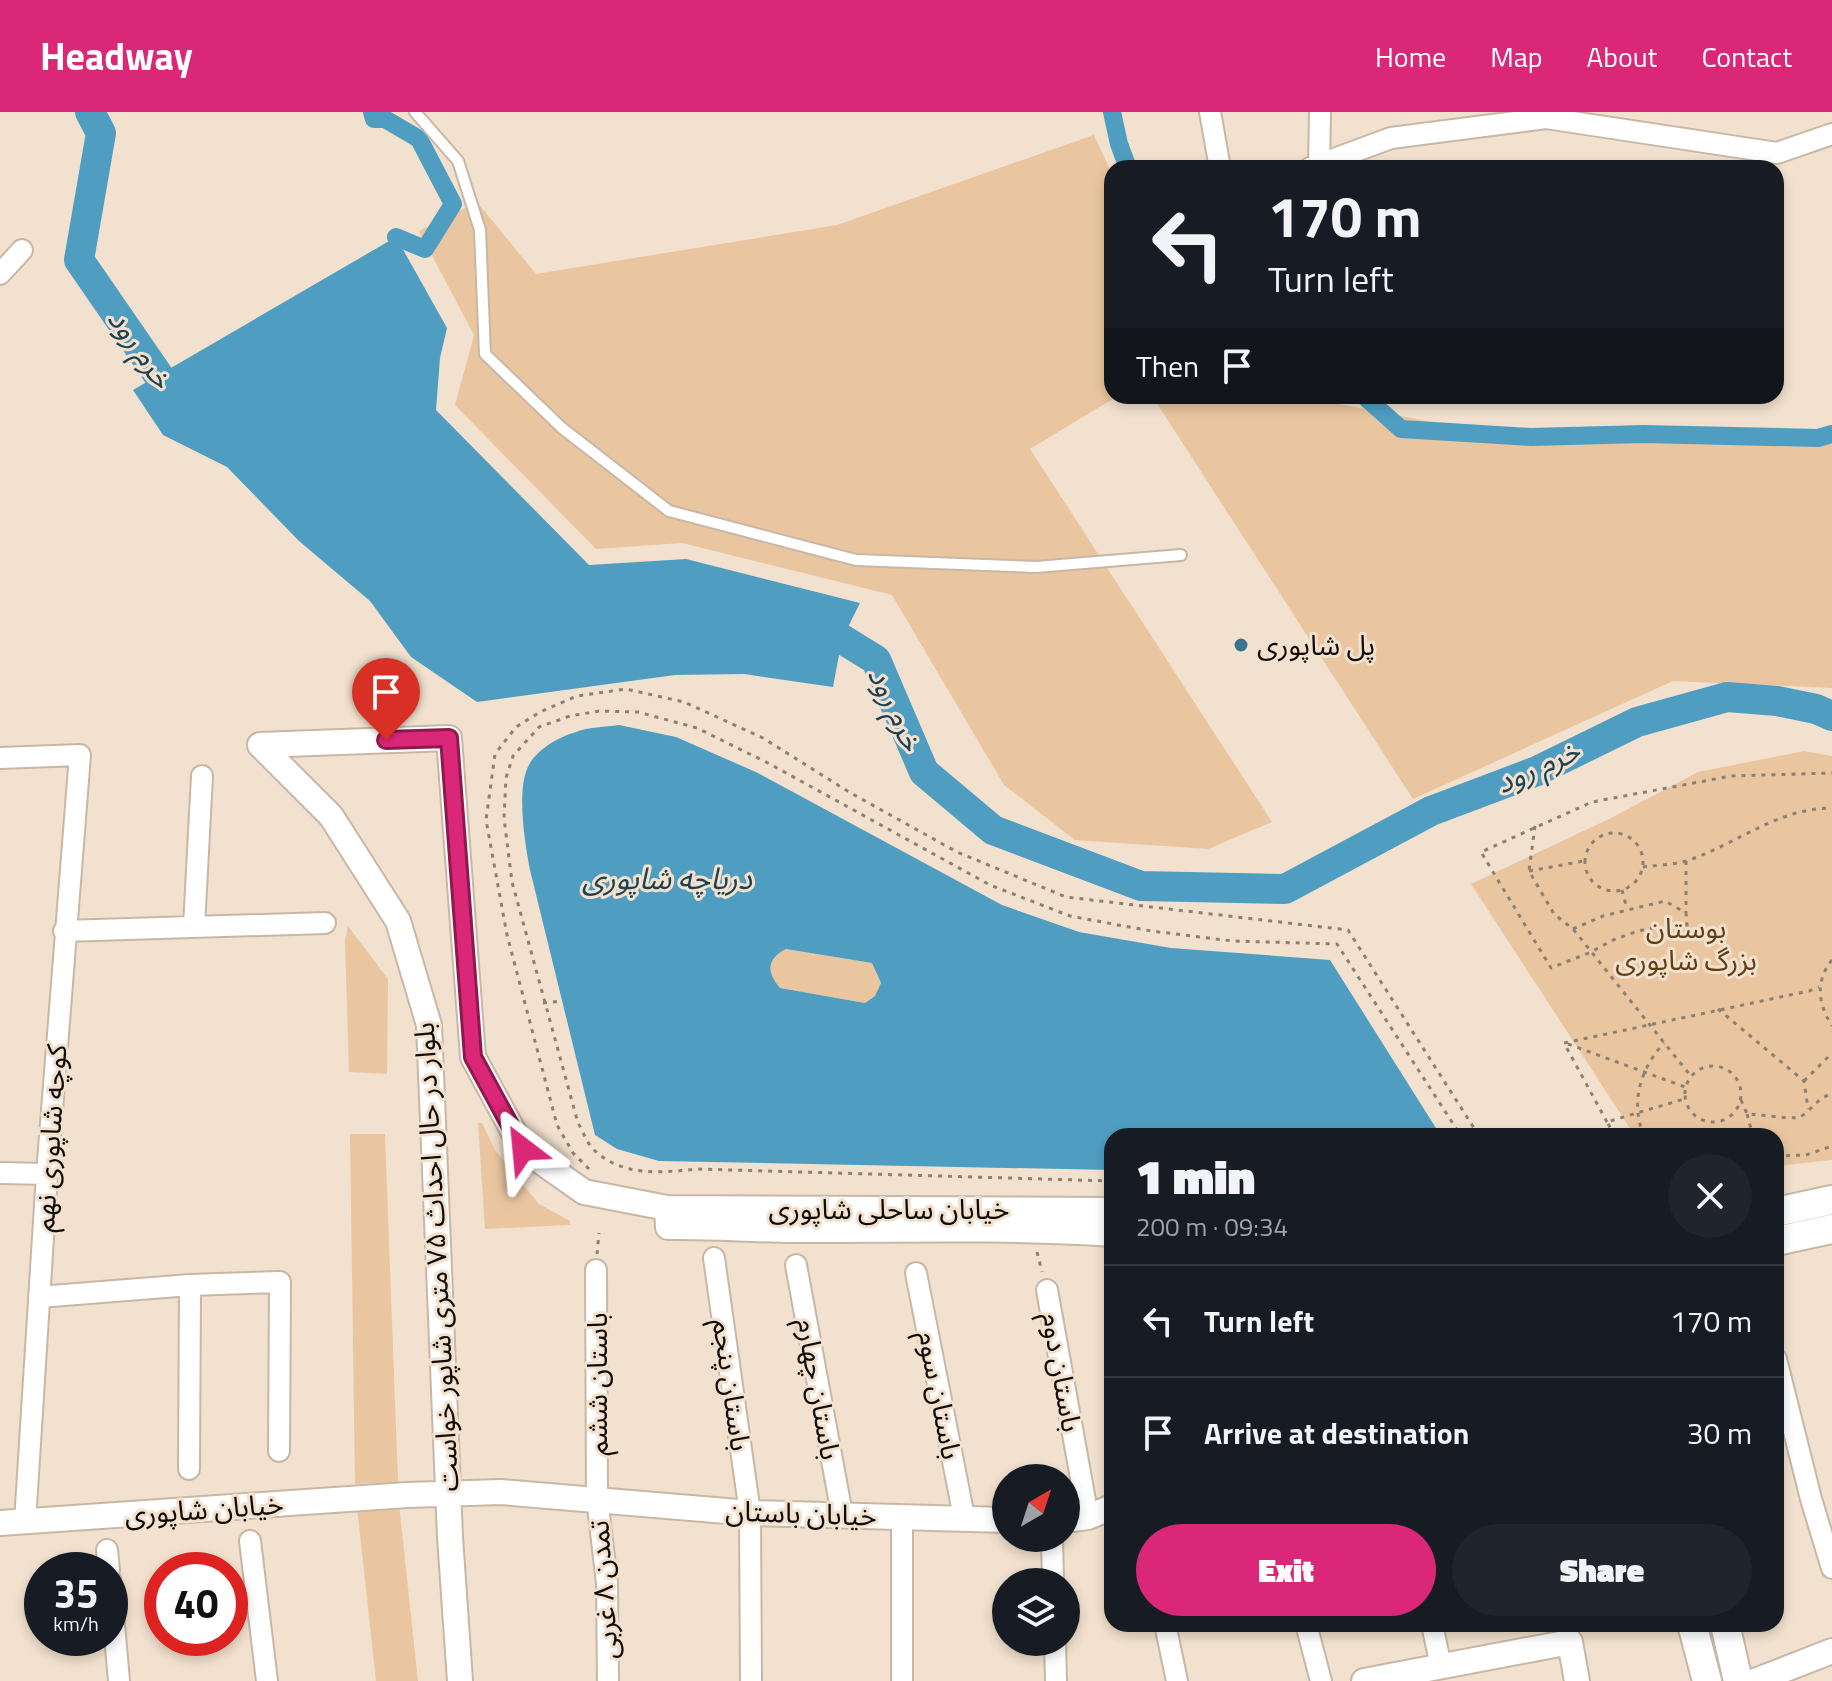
<!DOCTYPE html>
<html lang="en">
<head>
<meta charset="utf-8">
<style>
  body { margin:0; font-family:"Titillium Web","Noto Sans Arabic",sans-serif; background:#20242c; color:#f1f3f6; height:100vh; display:flex; flex-direction:column; font-size:30px; white-space:nowrap }
  * { box-sizing:border-box; margin:0 }
  p { font-size:26px; color:#9ea1a6 }
  .icon { flex:none; width:44px; height:44px; fill:none; stroke:currentColor; stroke-width:2; stroke-linecap:round; stroke-linejoin:round }
  .map { position:relative; flex:1; overflow:hidden }
  .sheet { position:absolute; left:1104px; top:1016px; width:680px; height:504px; display:flex; flex-direction:column; background:#171b24; border-radius:24px; box-shadow:0 4px 12px #0003 }
  .sheet>* { flex:none }
  .hud { position:absolute; left:1104px; top:48px; width:680px; height:244px; border-radius:24px; box-shadow:0 4px 12px #0003; background:#171b24; color:#f1f3f6; overflow:hidden }
  .needle { width:52px; rotate:39deg }
  .fabs { position:absolute; left:992px; top:1352px; display:grid; gap:16px }
  .fabs a { display:grid; place-items:center; width:88px; height:88px; border-radius:50%; background:#171b24; box-shadow:0 4px 12px #0003; font-size:40px }
  .speed { position:absolute; left:24px; top:1440px; display:flex; gap:16px; font-size:40px; font-weight:700; text-align:center }
  .speed>* { display:grid; place-content:center; width:104px; height:104px; border-radius:50%; background:#171b24; box-shadow:0 4px 12px #0003; line-height:1 }
  .speed small { font-size:20px; font-weight:400 }
  .speed .limit { border:12px solid #d22; background:#fff; color:#111 }
  .pin { position:absolute; display:grid; place-items:center; width:68px; height:68px; color:#fff; margin:-82px -34px; border-radius:50% 50% 50% 0; rotate:-45deg; box-shadow:0 0 8px #0007 }
  .pin .icon { rotate:45deg }
  .me { position:absolute; width:88px; margin:-44px; rotate:331deg; stroke-linejoin:round; filter:drop-shadow(0 0 6px #0008) }
  .turn { display:flex; align-items:center; gap:28px; height:168px; padding:0 32px; font-size:36px }
  .turn .icon { width:104px; height:104px; stroke-width:2.5 }
  .turn b { display:block; font-size:56px; line-height:68px }
  .then { display:flex; align-items:center; height:76px; padding:0 32px; background:#0003; gap:16px; font-size:30px }
  .round { display:grid; place-items:center; flex:none; width:84px; height:84px; border-radius:42px; background:#20242c }
  .headline { display:flex; align-items:center; justify-content:space-between; height:136px; padding:0 32px }
  h1 { font-size:48px; font-weight:800; line-height:60px }
  .button { display:flex; gap:16px; margin-top:auto; padding:16px 32px }
  .button a { flex:1; height:92px; border-radius:48px; background:#db2777; color:#fff; font-size:32px; font-weight:800; line-height:92px; text-align:center }
  .button a+a { background:#20242c; color:#f1f3f6 }
  ul { padding:0; list-style:none }
  li { display:flex; align-items:center; gap:24px; height:112px; padding:0 32px; border-top:2px solid #363941 }
  li div { flex:1 }
  li b { display:block; font-size:30px }
  li em { font-style:normal }
  header { display:flex; align-items:center; gap:48px; box-sizing:border-box; height:112px; padding:0 40px; background:#db2777; color:#fff }
  header strong { font-size:38px }
  nav { display:flex; gap:44px; margin-inline-start:auto; font-size:28px }
  .map>svg:first-child { display:block }
  .green { fill:#e9c6a0 }
  .water { fill:#4f9ec2; fill-rule:evenodd }
  .lines { fill:none; stroke-linecap:round; stroke-linejoin:round }
  .canal { stroke:#4f9ec2; stroke-width:18 }
  .river { stroke:#4f9ec2; stroke-width:30 }
  .service-casing { stroke:#c8b7a5; stroke-width:14 }
  .minor-casing { stroke:#c8b7a5; stroke-width:24 }
  .tertiary-casing { stroke:#c8b7a5; stroke-width:28 }
  .secondary-casing { stroke:#c8b7a5; stroke-width:32 }
  .path { stroke:#8c8073; stroke-width:3; stroke-dasharray:4 6; stroke-linecap:butt }
  .service { stroke:#fff; stroke-width:10 }
  .minor { stroke:#fff; stroke-width:20 }
  .tertiary { stroke:#fff; stroke-width:24 }
  .secondary { stroke:#fff; stroke-width:28 }
  .route-casing { stroke:#8e194d; stroke-width:20 }
  .route { stroke:#db2777; stroke-width:14 }
  .poi-dot { fill:#3a738d; stroke:#f2e1ce; stroke-width:3 }
  .labels { text-anchor:middle; stroke-width:6; stroke-linejoin:round; paint-order:stroke }
  .poi-label { font-size:28px; fill:#110b06; stroke:#f2e1ce; text-anchor:start }
  .park-label { font-size:28px; fill:#613f14; stroke:#f2e1ce }
  .street-label { font-size:28px; fill:#110b06; stroke:#f2e1ce }
  .water-label { font-size:30px; font-style:italic; fill:#1e4252; stroke:#f2e1ce }
</style>
</head>
<body>
<header>
<strong>Headway</strong>
<nav><a>Home</a><a>Map</a><a>About</a><a>Contact</a></nav>
</header>
<div class="map">
<svg width="1832" height="1569" viewBox="0 0 1832 1569">
  <rect width="100%" height="100%" fill="#f2e1ce"/>
  <path class="green" d="M 1094,23 L 1112,62 L 1112,284 L 1118,284 L 1030,337 L 1272,710 L 1208,737 L 1075,728 L 1004,673 L 892,483 L 682,431 L 596,437 L 455,293 L 474,223 L 419,119 L 477,90 L 536,162 L 837,113 Z
    M 1152,284 L 1315,284 L 1339,292 L 1540,331 L 1832,317 L 1832,576 L 1673,569 L 1413,687 Z
    M 1804,639 L 1832,644 L 1832,1048 L 1776,1054 L 1776,1024 L 1635,1024 L 1471,772 L 1609,707 L 1698,660 Z
    M 348,814 L 388,867 L 387,962 L 349,960 L 345,828 Z
    M 786,837 L 872,851 L 881,871 L 875,884 L 865,891 L 780,876 C 766,860 767,848 786,837 Z
    M 478,1011 L 482,1011 L 495,1038 L 539,1092 L 570,1109 L 570,1113 L 485,1117 Z
    M 350,1022 L 385,1022 L 398,1370 L 355,1372 Z
    M 399,1392 L 418,1569 L 376,1569 L 357,1395 Z"/>
  <path class="water" d="M 396,125 L 447,216 L 440,246 L 436,298 L 589,453 L 686,447 L 860,491 L 842,527 L 833,575 L 744,562 L 675,563 L 477,590 L 411,545 L 370,489 L 299,429 L 227,355 L 163,323 L 133,278 Z
    M 619,613 L 676,625 L 758,661 L 1002,793 L 1079,820 L 1171,836 L 1330,848 L 1441,1024 L 1112,1024 L 1112,1058 L 659,1049 L 617,1037 L 595,1023 L 530,758 C 525,732 517,682 527,657 C 534,639 558,625 576,620 C 589,615 605,615 619,613 ZM 786,837 L 872,851 L 881,871 L 875,884 L 865,891 L 780,876 C 766,860 767,847 786,837 Z"/>
  <g class="lines">
    <path class="canal" d="M 372,0 L 374,7 L 385,7 L 419,27 L 453,92 L 425,137 L 396,125
      M 1112,0 L 1119,32 L 1128,56
      M 1364,284 L 1401,317 L 1531,325 L 1644,322 L 1818,326 L 1832,322"/>
    <path class="river" d="M 90,0 L 101,21 L 79,148 L 181,296
      M 803,516 L 842,527 L 876,548 L 924,660 L 993,718 L 1141,774 L 1285,777 L 1431,699 L 1537,659 L 1637,610 L 1727,585 L 1777,589 L 1816,597 L 1832,604"/>
    <defs>
      <path id="service" d="M 415,0 L 458,49 L 480,118 L 485,242 L 562,316 L 669,399 L 856,448 L 1036,455 L 1181,443"/>
      <path id="minor" d="M 1210,0 L 1220,56
        M 1319,53 L 1320,0
        M 1310,56 L 1391,26 L 1546,6 L 1777,41 L 1832,22
        M 0,162 L 22,138
        M 0,646 L 80,643 L 47,1062 L 25,1410
        M 194,815 L 202,664
        M 64,819 L 325,811
        M 0,1061 L 47,1062
        M 714,1146 L 750,1401 L 751,1569
        M 796,1153 L 842,1402
        M 596,1158 L 597,1386 L 607,1471 L 608,1569
        M 916,1161 L 964,1405
        M 1047,1178 L 1088,1405
        M 39,1185 L 190,1173 L 280,1170 L 279,1339
        M 1776,1247 L 1811,1387 L 1832,1456
        M 189,1357 L 190,1173
        M 902,1404 L 902,1569
        M 1052,1426 L 1053,1470
        M 250,1429 L 267,1569
        M 107,1438 L 109,1458
        M 110,1468 L 119,1569
        M 1165,1512 L 1177,1569
        M 1306,1512 L 1321,1569
        M 1432,1512 L 1441,1555
        M 1566,1512 L 1570,1530
        M 1055,1530 L 1056,1569"/>
      <path id="tertiary" d="M 667,1096 L 668,1115 C 710,1114 753,1118 795,1118 C 901,1118 1006,1115 1112,1122
        M 1066,1408 L 1088,1405 L 1112,1395
        M 0,1411 L 407,1383 L 501,1380 L 750,1401 L 1006,1408
        M 460,1569 L 450,1425 L 429,913 L 398,809 L 331,704 L 260,633 L 449,626 L 473,945 L 523,1037 L 584,1080 L 667,1096 L 1112,1098
        M 1364,1569 L 1570,1530 L 1577,1569
        M 1755,1569 L 1832,1539"/>
      <path id="secondary" d="M 1776,1100 L 1832,1088
        M 1776,1129 L 1832,1117
        M 1692,1512 L 1707,1569
        M 1725,1512 L 1738,1569"/>
    </defs>
    <use href="#service" class="service-casing"/>
    <use href="#minor" class="minor-casing"/>
    <use href="#tertiary" class="tertiary-casing"/>
    <use href="#secondary" class="secondary-casing"/>
    <path class="path" d="M 1535,714 L 1529,759 L 1554,802 L 1573,817 L 1690,963
      M1585 750a29 29 0 1 1 58 0a29 29 0 1 1-58 0Z
      M 1686,749 L 1686,801
      M 1643,755 C 1657,753 1673,753 1686,749 C 1736,733 1777,696 1832,696
      M 1529,759 L 1584,749
      M 1622,778 L 1627,797
      M 1573,817 L 1603,804 L 1665,789 L 1686,801 L 1688,825 L 1652,816 L 1638,819 L 1613,828 L 1591,840 L 1551,856 L 1481,740 L 1592,690 L 1731,664 L 1832,661
      M 1832,848 C 1815,869 1818,892 1832,914
      M 543,891 L 561,889
      M 1718,897 L 1804,969 L 1808,997
      M 1568,932 L 1685,975
      M1685 982a28 28 0 1 1 56 0a28 28 0 1 1-56 0Z
      M 1804,969 L 1832,941
      M 1741,988 L 1747,1002 C 1758,1002 1793,1008 1800,1005 C 1812,998 1818,985 1832,982
      M 1747,1002 L 1753,1024
      M 1607,1010 L 1564,931 L 1809,879 L 1819,875
      M 1615,1024 L 1607,1010 L 1684,987
      M 1644,1024 C 1630,991 1640,957 1664,931
      M 1776,1044 L 1806,1043 L 1832,1034
      M 589,1057 L 573,1041 L 557,1013 L 507,823 L 486,708 L 495,642 L 516,615 L 540,600 L 577,584 L 626,577 L 684,590 L 763,626 L 849,680 L 957,740 L 1066,785 L 1348,818 L 1479,1024
      M 1112,1069 L 697,1057 C 661,1061 623,1065 594,1038 C 587,1032 583,1019 578,1011 L 512,770 L 504,706 L 506,666 L 513,644 L 539,615 L 570,604 L 599,599 L 638,600 L 697,616 L 768,651 L 990,773 L 1070,804 L 1151,819 L 1233,829 L 1337,832 L 1461,1024
      M 1037,1140 L 1042,1160
      M 597,1142 L 599,1121"/>
    <use href="#service" class="service"/>
    <use href="#minor" class="minor"/>
    <use href="#tertiary" class="tertiary"/>
    <use href="#secondary" class="secondary"/>
  </g>
  <g class="lines">
    <defs>
      <path id="route" d="M 386,628 L 449,626 L 473,945 L 523,1037"/>
    </defs>
    <use href="#route" class="route-casing"/>
    <use href="#route" class="route"/>
  </g>
  <circle class="poi-dot" cx="1241" cy="533" r="8"/>
  <g class="labels">
    <g class="poi-label">
      <text x="1257" y="543">پل شاپوری</text>
    </g>
    <g class="park-label">
      <text x="1686" y="826">بوستان<tspan x="1686" dy="32">بزرگ شاپوری</tspan></text>
    </g>
    <g class="street-label">
      <text transform="translate(50 1026) rotate(-86)" y="10">کوچه شاپوری نهم</text>
      <text x="889" y="1107">خیابان ساحلی شاپوری</text>
      <text transform="translate(436 1145) rotate(-93)" y="10">بلوار در حال احداث ۷۵ متری شاپور خواست</text>
      <text transform="translate(1062 1260) rotate(80)" y="10">باستان دوم</text>
      <text transform="translate(597 1272) rotate(-90)" y="10">باستان ششم</text>
      <text transform="translate(732 1273) rotate(82)" y="10">باستان پنجم</text>
      <text transform="translate(819 1277) rotate(80)" y="10">باستان چهارم</text>
      <text transform="translate(940 1283) rotate(79)" y="10">باستان سوم</text>
      <text transform="translate(204 1397) rotate(-4)" y="10">خیابان شاپوری</text>
      <text transform="translate(801 1401) rotate(2)" y="10">خیابان باستان</text>
      <text transform="translate(603 1478) rotate(-94)" y="10">تمدن ۸ غربی</text>
    </g>
    <g class="water-label">
      <text transform="translate(140 237) rotate(55)" y="10">خرم رود</text>
      <text transform="translate(895 597) rotate(65)" y="10">خرم رود</text>
      <text transform="translate(1538 655) rotate(-24)" y="10">خرم رود</text>
      <text x="667" y="777">دریاچه شاپوری</text>
    </g>
  </g>
</svg>
<div class="fabs">
<a><svg class="needle" viewBox="-14 -14 28 28"><path d="M0-13l5 13h-10z" fill="#e53935"/><path d="M0 13l5-13h-10z" fill="#9ea1a6"/></svg></a>
<a><svg class="icon" aria-label="layers" viewBox="0 0 24 24"><path d="M12 4l9 5-9 5-9-5zM3 14l9 5 9-5"/></svg></a>
</div>
<div class="speed"><div>35<small>km/h</small></div><div class="limit">40</div></div>
<div class="pin" style="left:386px;top:628px;background:#d93025"><svg class="icon" aria-label="arrive" viewBox="0 0 24 24"><path d="M6 21V4h12l-3 4 3 4H6"/></svg></div>
<svg class="me" style="left:523px;top:1037px" viewBox="-20 -20 40 40"><path d="M0-17L14 15 0 8-14 15z" fill="#db2777" stroke="#fff" stroke-width="4"/></svg>
<div class="hud">
<div class="turn"><svg class="icon" aria-label="left" viewBox="0 0 24 24"><path d="M17 20v-9H6M10 6l-5 5 5 5"/></svg><div><b>170 m</b>Turn left</div></div>
<div class="then">Then<svg class="icon" aria-label="arrive" viewBox="0 0 24 24"><path d="M6 21V4h12l-3 4 3 4H6"/></svg></div>
</div>
<section class="sheet">
<div class="headline"><div><h1>1 min</h1><p>200 m · 09:34</p></div><a class="round"><svg class="icon" aria-label="close" viewBox="0 0 24 24"><path d="M6 6l12 12M18 6L6 18"/></svg></a></div>
<ul>
<li><svg class="icon" aria-label="left" viewBox="0 0 24 24"><path d="M17 20v-9H6M10 6l-5 5 5 5"/></svg><div><b>Turn left</b></div><em>170 m</em></li>
<li><svg class="icon" aria-label="arrive" viewBox="0 0 24 24"><path d="M6 21V4h12l-3 4 3 4H6"/></svg><div><b>Arrive at destination</b></div><em>30 m</em></li>
</ul>
<div class="button"><a>Exit</a><a>Share</a></div>
</section>
</div>
</body>
</html>
